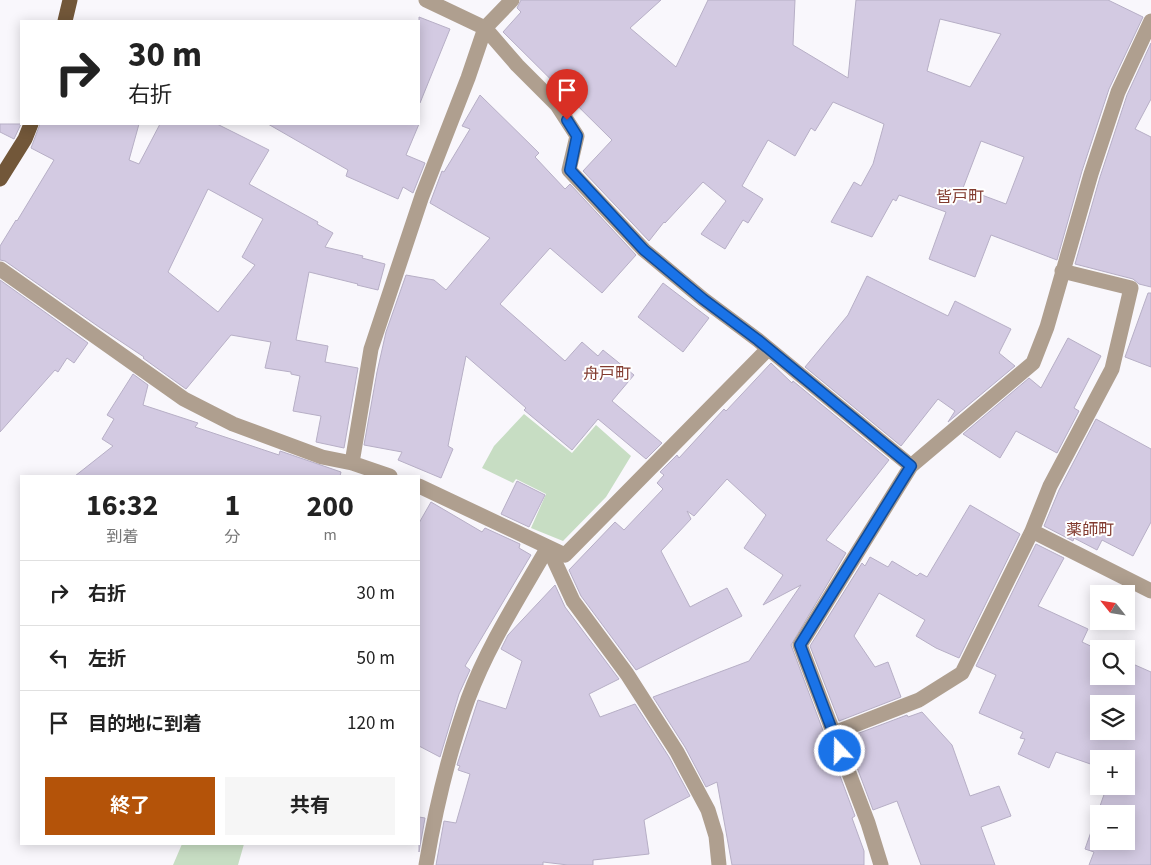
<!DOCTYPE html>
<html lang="ja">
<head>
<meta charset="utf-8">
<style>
  body { margin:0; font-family:"Source Sans 3","Noto Sans JP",sans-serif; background:#f6f6f6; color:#222; height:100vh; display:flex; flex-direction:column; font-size:19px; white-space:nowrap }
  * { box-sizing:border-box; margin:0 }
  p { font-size:16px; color:#767676 }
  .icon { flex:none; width:28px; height:28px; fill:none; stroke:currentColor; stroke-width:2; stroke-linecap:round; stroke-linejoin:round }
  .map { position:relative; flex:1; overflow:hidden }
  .sheet { position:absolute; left:20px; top:475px; width:400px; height:370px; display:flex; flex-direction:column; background:#fff; border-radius:0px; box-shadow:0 2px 12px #0003 }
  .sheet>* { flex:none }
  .hud { position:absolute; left:20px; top:20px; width:400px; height:105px; border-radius:0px; box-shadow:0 2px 12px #0003; background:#fff; color:#222; overflow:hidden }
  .needle { width:32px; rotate:300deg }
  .controls { position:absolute; left:1090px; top:585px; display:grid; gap:10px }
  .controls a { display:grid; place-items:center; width:45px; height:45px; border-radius:0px; background:#fff; box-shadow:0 2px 12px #0003; font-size:25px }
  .pin { position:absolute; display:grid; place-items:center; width:42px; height:42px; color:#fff; margin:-51px -21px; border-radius:50% 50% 50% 0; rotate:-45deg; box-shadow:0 0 5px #0007 }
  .pin .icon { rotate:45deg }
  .me { position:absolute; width:55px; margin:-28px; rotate:339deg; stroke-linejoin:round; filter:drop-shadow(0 0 4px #0008) }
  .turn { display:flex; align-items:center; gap:18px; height:105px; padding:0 25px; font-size:22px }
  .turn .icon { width:65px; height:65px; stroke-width:2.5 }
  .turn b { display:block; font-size:35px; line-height:42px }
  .eta { display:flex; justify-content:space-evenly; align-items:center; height:85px; text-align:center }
  .eta b { font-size:30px; font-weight:700; line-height:35px }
  .primary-button { display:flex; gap:10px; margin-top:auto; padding:10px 25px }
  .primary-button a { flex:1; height:58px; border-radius:0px; background:#b45309; color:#fff; font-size:20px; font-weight:700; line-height:58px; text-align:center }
  .primary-button a+a { background:#f6f6f6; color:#222 }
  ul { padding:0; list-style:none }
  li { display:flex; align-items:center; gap:15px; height:65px; padding:0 25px; border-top:1px solid #e0e0e0 }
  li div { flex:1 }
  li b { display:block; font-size:19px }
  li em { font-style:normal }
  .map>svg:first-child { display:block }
  .green { fill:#c7ddc3 }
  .building { fill:#d3cae2; stroke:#b7afc6; fill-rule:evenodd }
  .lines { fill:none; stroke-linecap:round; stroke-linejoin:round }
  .street { stroke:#af9f8f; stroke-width:15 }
  .primary { stroke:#725739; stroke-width:15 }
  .route-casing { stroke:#114b97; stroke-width:12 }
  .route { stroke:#1a73e8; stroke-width:9 }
  .labels { text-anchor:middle; stroke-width:4; stroke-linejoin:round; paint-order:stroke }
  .quarter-label { font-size:16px; fill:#823b2f; stroke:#fff }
</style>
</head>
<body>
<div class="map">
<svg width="1151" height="865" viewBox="0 0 1151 865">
  <rect width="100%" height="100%" fill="#f9f7fc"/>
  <path class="green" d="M 524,414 L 572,453 L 596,425 L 631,456 L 606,497 L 563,541 L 531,528 L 546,494 L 516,479 L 513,483 L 482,468 L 494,446 Z
    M 182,844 L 244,844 L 238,865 L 173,865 Z"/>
  <path class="building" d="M 521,0 L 661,0 L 630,28 L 676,67 L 708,0 L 795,0 L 793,45 L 848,78 L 856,0 L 1108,0 L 1143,17 L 1109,89 L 1082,171 L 1057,260 L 991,235 L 975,277 L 929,259 L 946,212 L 899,195 L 896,201 L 893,199 L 872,237 L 831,222 L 854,182 L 861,186 L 873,164 L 884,124 L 833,102 L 815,131 L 811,128 L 795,156 L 768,140 L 742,186 L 763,199 L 748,223 L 743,220 L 725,249 L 701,234 L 726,201 L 703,182 L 665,223 L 664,222 L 649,241 L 583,171 L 612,140 L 503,32 L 521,12 L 517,8 ZM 940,19 L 1001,34 L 970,87 L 927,71 ZM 981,141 L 1024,157 L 1006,204 L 963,188 Z
    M 419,17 L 450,29 L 420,103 L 419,103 Z
    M 1151,43 L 1151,99 L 1135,129 L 1151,137 L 1151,287 L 1139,284 L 1133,279 L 1075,264 L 1100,177 L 1127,95 Z
    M 480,95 L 539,153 L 535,157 L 565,189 L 570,184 L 636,255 L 602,293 L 550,248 L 500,304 L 565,361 L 582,342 L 598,356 L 603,350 L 634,375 L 612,401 L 662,443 L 646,459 L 598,419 L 572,450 L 524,410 L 526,408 L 466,356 L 448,446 L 453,449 L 441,478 L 398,460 L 402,452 L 364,445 L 377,372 L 386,332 L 406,275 L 434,280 L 446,290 L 490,238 L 430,203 L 442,171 L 444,172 L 470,129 L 462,126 Z
    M 0,124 L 21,124 L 14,139 L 0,132 Z
    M 40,124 L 139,124 L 129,160 L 139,164 L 160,124 L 217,124 L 269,150 L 249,184 L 318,222 L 317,224 L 333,233 L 325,247 L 363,256 L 362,258 L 385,264 L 378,290 L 357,285 L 358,284 L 309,272 L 296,340 L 328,346 L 325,362 L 358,368 L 344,448 L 316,442 L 321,416 L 293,411 L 300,376 L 291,374 L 291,372 L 265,368 L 271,342 L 231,335 L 186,389 L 143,358 L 144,357 L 99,327 L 5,261 L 0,260 L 0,246 L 16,220 L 17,221 L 54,160 L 31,148 ZM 208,189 L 263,219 L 242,257 L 255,265 L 218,312 L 168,272 Z
    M 268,124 L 419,124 L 406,155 L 425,163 L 413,193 L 403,187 L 398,199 L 346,176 L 348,170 Z
    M 867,276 L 948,316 L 955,301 L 1011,329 L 999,353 L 1015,366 L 948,422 L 955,411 L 938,399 L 901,446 L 805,367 L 848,315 Z
    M 0,280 L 88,343 L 74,363 L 67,358 L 58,372 L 55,370 L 0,432 Z
    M 663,283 L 709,318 L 683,352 L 638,317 Z
    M 1148,293 L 1151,293 L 1151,367 L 1125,357 Z
    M 1068,338 L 1101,356 L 1074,408 L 1079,411 L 1057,453 L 1016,431 L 1000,458 L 963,434 L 1029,378 L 1041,388 Z
    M 771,363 L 792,383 L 793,381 L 889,460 L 826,540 L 846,553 L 791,645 L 855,816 L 852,818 L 864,851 L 864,865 L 732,865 L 717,782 L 706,787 L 685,747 L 653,697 L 749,661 L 801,585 L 763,605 L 783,575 L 744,548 L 766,515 L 727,479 L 694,516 L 687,511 L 691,519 L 661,551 L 690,607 L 727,588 L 742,616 L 636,670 L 581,596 L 569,570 L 615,522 L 624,530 L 663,489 L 657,483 L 664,475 L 660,472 L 677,455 L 679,458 L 724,409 L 726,411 Z
    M 133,374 L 148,385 L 143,405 L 198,423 L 195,427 L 279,455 L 280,451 L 341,472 L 340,476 L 75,476 L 113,446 L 102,439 L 114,419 L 107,415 Z
    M 1096,419 L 1151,449 L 1151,522 L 1133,556 L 1102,540 L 1097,550 L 1074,538 L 1073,541 L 1044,526 L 1059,490 Z
    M 517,481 L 545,495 L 529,527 L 501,514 Z
    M 431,502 L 482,532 L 485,528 L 520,544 L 519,548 L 531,555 L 465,666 L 470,670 L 459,694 L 440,757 L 419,746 L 419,523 Z
    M 970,505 L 1020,534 L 959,658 L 936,648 L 916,636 L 925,620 L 879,593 L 854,636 L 875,667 L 888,662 L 901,697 L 839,721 L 810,646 L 862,563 L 865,566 L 870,557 L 888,567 L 892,561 L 917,576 L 920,573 L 927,577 Z
    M 1036,544 L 1064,558 L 1038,606 L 1088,629 L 1082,642 L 1099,650 L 1099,676 L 1126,676 L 1126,661 L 1151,672 L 1151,865 L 1089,865 L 1094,852 L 1085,849 L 1107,786 L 1126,786 L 1126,759 L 1099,759 L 1099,767 L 1056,752 L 1049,768 L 1018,754 L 1025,739 L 1020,738 L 1023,732 L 979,713 L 996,675 L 976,666 ZM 1099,704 L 1126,704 L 1126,731 L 1099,731 ZM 1099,814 L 1126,814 L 1126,841 L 1099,841 Z
    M 555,585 L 565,607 L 619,679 L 589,694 L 600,717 L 635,704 L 669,757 L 690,796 L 644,820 L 649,854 L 593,860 L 593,865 L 568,865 L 543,862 L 543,865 L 436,865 L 444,821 L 456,823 L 470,774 L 458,770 L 460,766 L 457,765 L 478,700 L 506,709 L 522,661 L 501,649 L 508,635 Z
    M 922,712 L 952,745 L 970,796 L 999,786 L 1011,816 L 981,827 L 995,865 L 921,865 L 897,801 L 873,810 L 846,738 L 907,715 L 908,717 Z
    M 419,817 L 425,818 L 419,852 Z"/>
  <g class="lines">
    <path class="street" d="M 426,0 L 485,28 L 517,65 L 557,105 L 577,136 L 569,170 L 644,250 L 703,299 L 758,340 L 911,466
      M 0,269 L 184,399 L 233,424 L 322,457 L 352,463 L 390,476
      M 352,463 L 371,349 L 422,196 L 468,78 L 485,28 L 512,0
      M 419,486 L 565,555 L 768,349
      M 1032,531 L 1151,591
      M 548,547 L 573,601 L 627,674 L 677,752 L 708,810 L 716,836 L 719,865
      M 834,733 L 919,700 L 962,673 L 1032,531 L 1050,486 L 1112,369 L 1131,288 L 1062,271
      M 426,865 C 435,812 450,749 468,699 C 488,645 520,596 548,547
      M 881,865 L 868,823 L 800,645 L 911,466 L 1033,363 L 1047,327 L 1091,174 L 1118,92 L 1151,21"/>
    <path class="primary" d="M 65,21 L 70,0
      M 0,179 L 25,139 L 31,124"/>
  </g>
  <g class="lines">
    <defs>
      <path id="route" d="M 567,120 L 577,136 L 570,170 L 644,250 L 703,299 L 758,340 L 911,466 L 800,645 L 840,751"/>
    </defs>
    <use href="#route" class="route-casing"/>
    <use href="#route" class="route"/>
  </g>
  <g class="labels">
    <g class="quarter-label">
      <text x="960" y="202">皆戸町</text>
      <text x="607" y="379">舟戸町</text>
      <text x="1090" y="535">薬師町</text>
    </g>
  </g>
</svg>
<div class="controls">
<a><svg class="needle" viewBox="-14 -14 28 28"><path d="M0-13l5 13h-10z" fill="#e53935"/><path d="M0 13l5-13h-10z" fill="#767676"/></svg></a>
<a><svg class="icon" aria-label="search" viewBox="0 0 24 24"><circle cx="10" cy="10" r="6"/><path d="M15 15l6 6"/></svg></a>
<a><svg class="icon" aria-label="layers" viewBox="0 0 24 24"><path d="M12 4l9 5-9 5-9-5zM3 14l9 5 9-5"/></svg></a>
<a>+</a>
<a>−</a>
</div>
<div class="pin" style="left:567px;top:120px;background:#d93025"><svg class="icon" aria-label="arrive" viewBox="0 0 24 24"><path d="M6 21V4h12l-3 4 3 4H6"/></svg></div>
<svg class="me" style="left:840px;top:751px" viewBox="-20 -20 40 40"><circle r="17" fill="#1a73e8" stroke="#fff" stroke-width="3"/><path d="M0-11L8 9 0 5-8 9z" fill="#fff"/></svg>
<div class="hud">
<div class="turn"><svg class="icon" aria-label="right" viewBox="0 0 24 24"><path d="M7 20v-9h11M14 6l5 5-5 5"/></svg><div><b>30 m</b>右折</div></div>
</div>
<section class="sheet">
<div class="eta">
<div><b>16:32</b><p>到着</p></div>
<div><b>1</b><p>分</p></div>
<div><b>200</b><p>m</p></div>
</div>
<ul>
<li><svg class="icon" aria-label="right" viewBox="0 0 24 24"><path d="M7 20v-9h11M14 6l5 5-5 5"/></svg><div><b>右折</b></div><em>30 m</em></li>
<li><svg class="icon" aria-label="left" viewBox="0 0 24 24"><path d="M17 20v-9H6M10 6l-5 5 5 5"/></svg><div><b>左折</b></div><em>50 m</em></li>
<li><svg class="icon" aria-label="arrive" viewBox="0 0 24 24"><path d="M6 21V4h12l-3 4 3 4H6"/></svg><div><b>目的地に到着</b></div><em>120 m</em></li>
</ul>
<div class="primary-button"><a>終了</a><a>共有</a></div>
</section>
</div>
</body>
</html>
